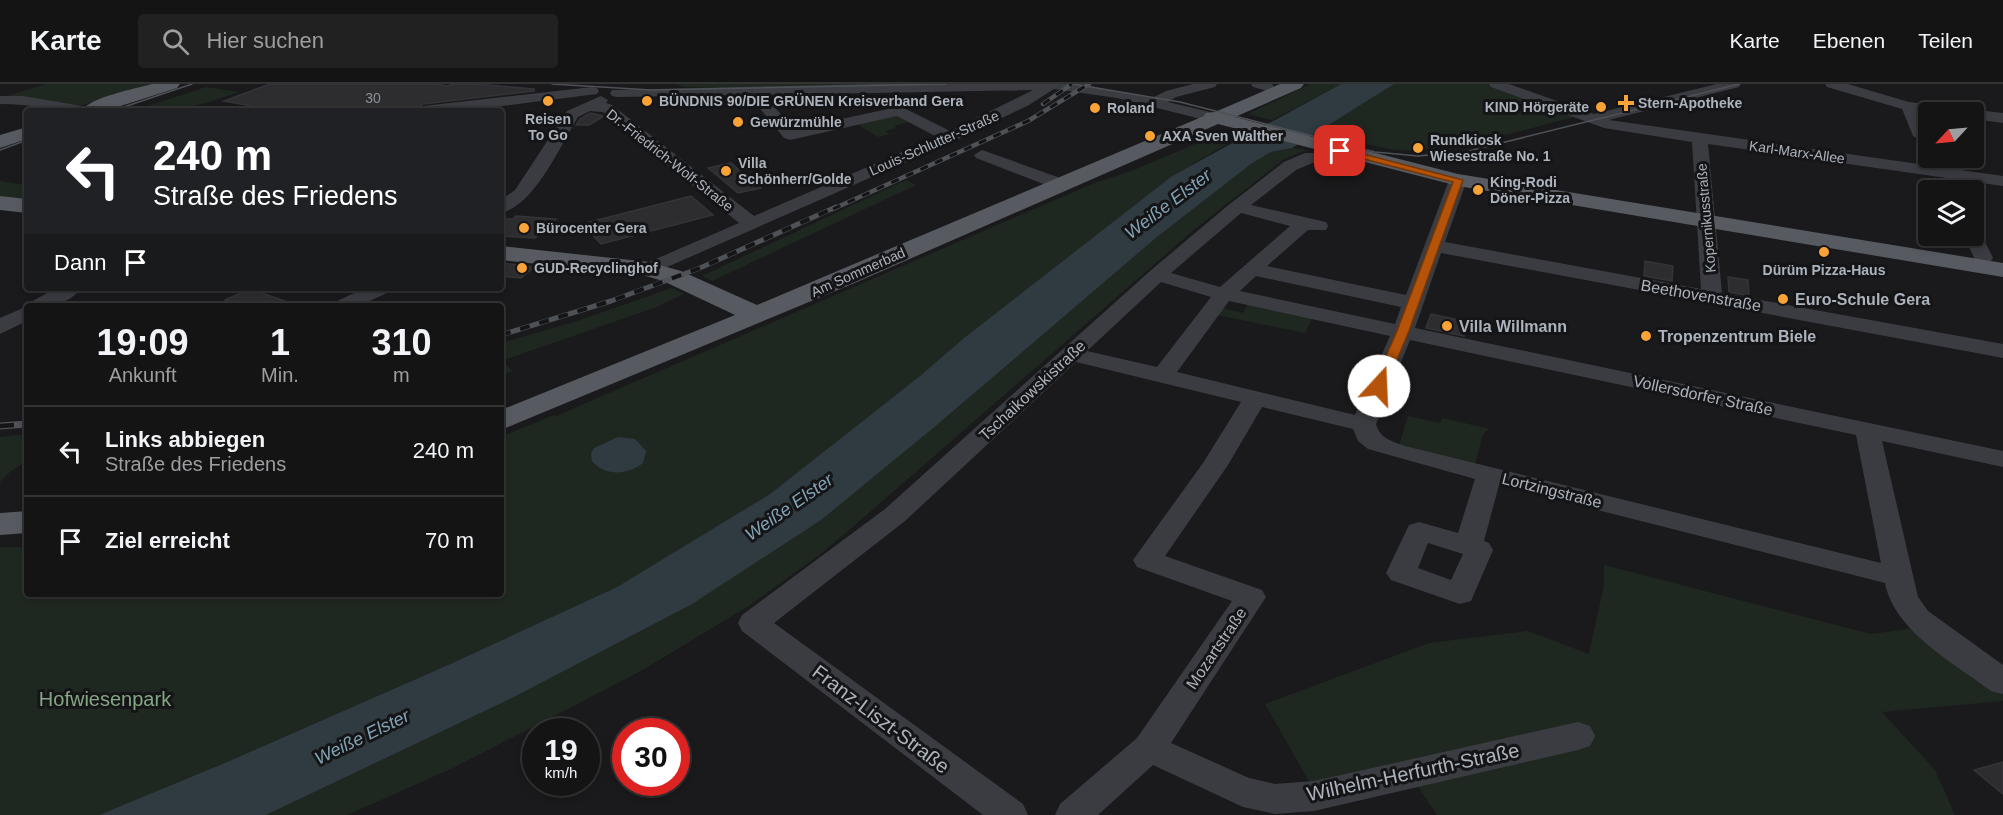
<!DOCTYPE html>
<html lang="de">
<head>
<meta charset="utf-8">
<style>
  body { margin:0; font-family:Helvetica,sans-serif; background:#212122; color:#f1f3f6; height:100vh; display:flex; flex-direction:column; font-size:22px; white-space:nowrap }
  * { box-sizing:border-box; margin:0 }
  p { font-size:20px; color:#9d9ea0 }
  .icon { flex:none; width:33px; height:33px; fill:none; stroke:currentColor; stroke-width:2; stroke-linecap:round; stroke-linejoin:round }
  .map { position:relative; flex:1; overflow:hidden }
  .details { position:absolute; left:24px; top:219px; width:480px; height:294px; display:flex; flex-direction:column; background:#141415; border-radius:6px; box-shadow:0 3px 9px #0003,0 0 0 2px #333334 }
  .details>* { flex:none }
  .hud { position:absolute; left:24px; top:24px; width:480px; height:183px; border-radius:6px; box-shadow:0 3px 9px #0003,0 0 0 2px #333334; background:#202124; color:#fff; overflow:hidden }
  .needle { width:39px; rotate:244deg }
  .controls { position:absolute; left:1918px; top:18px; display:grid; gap:12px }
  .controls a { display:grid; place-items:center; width:66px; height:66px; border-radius:6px; background:#141415; box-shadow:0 3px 9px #0003,0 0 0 2px #333334; font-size:30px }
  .speed { position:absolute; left:522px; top:634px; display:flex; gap:12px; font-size:30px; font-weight:700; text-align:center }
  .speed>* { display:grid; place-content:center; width:78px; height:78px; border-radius:50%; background:#141415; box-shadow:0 3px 9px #0003,0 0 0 2px #333334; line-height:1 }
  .speed small { font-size:15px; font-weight:400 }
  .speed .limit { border:9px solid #d22; background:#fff; color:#111 }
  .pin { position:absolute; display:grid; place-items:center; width:51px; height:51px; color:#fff; margin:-26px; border-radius:12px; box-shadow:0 3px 9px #0006 }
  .me { position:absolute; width:66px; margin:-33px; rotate:20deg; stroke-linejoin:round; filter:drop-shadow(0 0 4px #0008) }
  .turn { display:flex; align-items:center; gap:21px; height:126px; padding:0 30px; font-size:27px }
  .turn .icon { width:78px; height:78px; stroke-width:2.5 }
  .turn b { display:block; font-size:42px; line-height:51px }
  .then { display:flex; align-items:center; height:57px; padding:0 30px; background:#0003; gap:12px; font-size:22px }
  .eta { display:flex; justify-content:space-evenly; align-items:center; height:102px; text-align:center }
  .eta b { font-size:36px; font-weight:600; line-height:42px }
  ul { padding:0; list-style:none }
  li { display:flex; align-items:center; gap:18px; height:90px; padding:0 30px; border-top:2px solid #333334 }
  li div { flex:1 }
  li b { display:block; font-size:22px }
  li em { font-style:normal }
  header { display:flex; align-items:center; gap:36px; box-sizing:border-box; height:84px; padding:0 30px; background:#141415; border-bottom:2px solid #333334 }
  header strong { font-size:28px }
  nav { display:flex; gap:33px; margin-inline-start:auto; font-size:21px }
  .search { width:420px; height:54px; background:#212122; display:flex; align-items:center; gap:15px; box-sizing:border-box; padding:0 21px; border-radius:6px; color:#9d9ea0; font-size:22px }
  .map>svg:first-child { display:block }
  .green { fill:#1f2820 }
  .water { fill:#2f3b41 }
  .building { fill:#2d2d30; stroke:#343438; stroke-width:1.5 }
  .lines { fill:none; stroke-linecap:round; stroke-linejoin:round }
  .minor { fill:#3b3c41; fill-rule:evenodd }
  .major { fill:#575a60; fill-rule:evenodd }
  .tram { stroke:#4e5156; stroke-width:1.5 }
  .rail-far2-casing { stroke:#4e5156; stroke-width:4.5 }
  .rail-far1-casing { stroke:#4e5156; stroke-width:5 }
  .rail-casing { stroke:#4e5156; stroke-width:7 }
  .rail-far2 { stroke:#151517; stroke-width:3; stroke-dasharray:8; stroke-linecap:butt }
  .rail-far1 { stroke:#151517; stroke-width:4; stroke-dasharray:10; stroke-linecap:butt }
  .rail { stroke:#151517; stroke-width:4.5; stroke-dasharray:14; stroke-linecap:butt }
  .route { fill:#b45309; stroke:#753606; stroke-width:1.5 }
  .poi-dot { fill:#f8a337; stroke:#151517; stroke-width:2 }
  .labels { text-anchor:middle; stroke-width:6; stroke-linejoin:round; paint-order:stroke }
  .number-label { font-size:14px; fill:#8c9198 }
  .far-poi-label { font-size:14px; font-weight:bold; fill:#acb3bc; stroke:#151517; text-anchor:start }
  .far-street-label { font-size:14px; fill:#acb3bc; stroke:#151517 }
  .street-label { font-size:16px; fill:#acb3bc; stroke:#151517 }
  .poi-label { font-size:16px; font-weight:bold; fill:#acb3bc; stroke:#151517; text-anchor:start }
  .water-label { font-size:18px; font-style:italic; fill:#83a4b7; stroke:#151517 }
  .near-park-label { font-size:20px; fill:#84a783; stroke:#151517 }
  .near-street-label { font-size:20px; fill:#acb3bc; stroke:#151517 }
</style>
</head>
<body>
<header>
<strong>Karte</strong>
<div class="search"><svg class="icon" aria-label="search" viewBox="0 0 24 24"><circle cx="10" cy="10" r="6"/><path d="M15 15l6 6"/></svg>Hier suchen</div>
<nav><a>Karte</a><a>Ebenen</a><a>Teilen</a></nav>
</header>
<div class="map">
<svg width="2003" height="731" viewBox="0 0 2003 731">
  <rect width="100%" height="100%" fill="#1a1a1c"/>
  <path class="green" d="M 46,0 L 151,0 L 84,21 L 73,22 L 4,13 Z
    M 675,0 L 940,0 L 754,5 L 685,3 Z
    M 1311,0 L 1341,0 L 1272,36 L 1248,30 Z
    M 1394,0 L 1487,0 L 1575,33 C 1524,45 1470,64 1417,66 C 1395,68 1374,62 1353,57 L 1355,55 C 1342,51 1330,51 1317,48 Z
    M 206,3 L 239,8 C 206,19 180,30 145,23 Z
    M 897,32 L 909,38 L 894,42 L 897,44 L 885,47 L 890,50 L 878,53 L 857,40 Z
    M 1200,58 L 1227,60 L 1172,92 L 964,254 L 920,292 L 770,410 L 617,503 L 448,581 L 227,678 L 99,731 L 0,731 L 0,463 L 27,463 L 27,510 L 501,510 L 501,353 L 554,331 L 556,332 L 1092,100 L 1134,86 Z
    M 1292,64 L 1307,66 L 1284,75 L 1196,144 L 848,447 L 818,472 L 750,521 L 641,587 L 455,683 L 347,731 L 266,731 L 512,614 L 938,340 L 1157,153 L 1251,80 L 1271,68 Z
    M 906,96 L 916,101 L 712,197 L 702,192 Z
    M 0,97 L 27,101 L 27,116 L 0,112 Z
    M 672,204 L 684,210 L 654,224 L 501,277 L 513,287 L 501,292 L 501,259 L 574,238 Z
    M 1249,218 L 1313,233 L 1305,249 L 1217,231 L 1222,224 L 1243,229 Z
    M 1408,332 L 1440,339 L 1442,334 L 1490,345 L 1483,350 L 1474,383 L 1408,364 L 1404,361 L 1399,362 Z
    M 27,350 L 27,377 L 11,387 L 0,398 L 0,353 Z
    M 1604,481 L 1871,550 L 1917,544 L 2003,608 L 2003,617 L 1882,628 L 1935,686 L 1955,731 L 1437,731 L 1403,680 L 1310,699 L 1265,620 L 1429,559 L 1528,547 L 1589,570 L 1604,501 Z"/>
  <path class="water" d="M 1341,0 L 1394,0 L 1292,64 L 1271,68 L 1251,80 L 1157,153 L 938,340 L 821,436 L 692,520 L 512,614 L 266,731 L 99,731 L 227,678 L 448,581 L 617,503 L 770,410 L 920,292 L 964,254 L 1172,92 Z
    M 618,353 L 635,355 L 646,367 L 643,379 C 627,391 606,393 592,377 L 591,370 L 594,364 Z"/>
  <path class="building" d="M 270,0 L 435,0 L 448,2 L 452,0 L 477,0 L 534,5 L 534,7 L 423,20 L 413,27 L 281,27 L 224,17 Z
    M 590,29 L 604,32 L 589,41 L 576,41 L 580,35 Z
    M 731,79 L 761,104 L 738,109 L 708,84 Z
    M 691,112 L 713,131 L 601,160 L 582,140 Z
    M 516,132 L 556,135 L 535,154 L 501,152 L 501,135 L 513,135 Z
    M 1645,177 L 1673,182 L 1672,197 L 1644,192 Z
    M 501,179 L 534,183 L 521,194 L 501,192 Z
    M 1728,193 L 1748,196 L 1749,212 L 1729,208 Z
    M 250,205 L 293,220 L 292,222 L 242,222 L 225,216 Z
    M 1431,230 L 1468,238 L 1464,252 L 1426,244 Z
    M 2003,678 L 2003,710 L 1974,686 Z"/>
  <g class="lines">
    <path class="minor" d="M 875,0 L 1080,0 L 1152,14 L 1166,7 L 1193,0 L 1217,0 L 1215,3 L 1176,13 L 1168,18 L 1218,30 L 1221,33 L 1213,38 L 1117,14 L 1054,5 L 1029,21 L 956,56 L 649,191 L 642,189 L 639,185 L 642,181 L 739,139 L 603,28 L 590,27 L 578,33 C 560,62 535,121 501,129 L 501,116 L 515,106 L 567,27 L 601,12 L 608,16 L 606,19 L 612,21 L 754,132 L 937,53 L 897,32 L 790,56 L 784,54 L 749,11 L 617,13 L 612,12 L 610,9 L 612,6 ZM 1033,6 L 950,47 L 904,24 L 901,22 L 899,11 L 894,10 L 887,14 L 888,25 L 794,45 L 764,11 Z
      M 1251,0 L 1272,0 L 1274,3 L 1267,7 L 1253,3 Z
      M 1489,0 L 1509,0 L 1594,30 L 1717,0 L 1741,0 L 1739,3 L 1609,36 L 2003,92 L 2003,102 L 1708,60 L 1722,209 L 2003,260 L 2003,274 L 1441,169 L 1415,244 L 2003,367 L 2003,383 L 1882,357 L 1918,513 L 1928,527 L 2003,581 L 2003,610 L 1991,607 C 1954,579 1894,547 1885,499 L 1499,401 L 1484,457 L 1489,459 L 1493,466 L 1471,517 L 1460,520 L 1391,496 L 1386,489 L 1409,441 L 1419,438 L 1458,449 L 1475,395 L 1368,365 L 1358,357 L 1353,345 L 1262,323 L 1228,381 L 1165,472 L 1262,506 L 1266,513 L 1171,659 L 1249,694 L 1275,700 L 1314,697 L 1578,638 L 1590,642 L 1595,652 L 1590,662 L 1578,666 L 1314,727 L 1275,730 L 1243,723 L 1153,681 L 1098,731 L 1055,731 L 1060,720 L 1137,654 L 1232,517 L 1137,483 L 1133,476 L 1203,379 L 1241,318 L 1076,278 L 905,437 L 774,539 L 1023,720 L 1028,731 L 983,731 L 742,547 L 738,539 L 742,531 L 885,425 L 1150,187 L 1226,123 L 1284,78 L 1305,69 L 1317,69 L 1319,73 L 1317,77 L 1296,86 L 1251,121 L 1326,138 L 1328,142 L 1326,146 L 1308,146 L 1267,182 L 1406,211 L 1449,96 L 1452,92 L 1464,92 L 1467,96 L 1445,158 L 1701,205 L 1692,58 L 1604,44 L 1491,3 ZM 1241,129 L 1290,142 L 1220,203 L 1171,189 ZM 1256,192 L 1401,223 L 1395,240 L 1240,207 ZM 1161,198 L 1211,213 L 1157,283 L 1087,267 ZM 1229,217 L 1390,252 L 1355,331 L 1177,288 ZM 1410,256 L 1856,351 L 1881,479 L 1405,362 C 1392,357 1380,355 1376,340 ZM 1428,459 L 1463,470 L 1451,496 L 1418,484 Z
      M 1825,0 L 1848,0 L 1909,18 L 2003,29 L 2003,39 L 1974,35 L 1974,28 L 1918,28 L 1929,52 L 1921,57 L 1913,52 L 1902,25 L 1827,3 Z
      M 592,3 L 597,4 L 599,7 L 597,10 L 461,27 L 415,27 L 423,22 Z
      M 0,12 L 23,12 L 82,22 L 90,27 C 59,27 30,20 0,20 Z
      M 982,66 L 1066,96 L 1069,100 L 1066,104 L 1054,104 L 976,74 L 974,71 Z
      M 1974,147 L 1980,148 L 1993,174 L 1990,178 L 1976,178 L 1964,152 L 1974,152 Z
      M 56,204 L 81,204 C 69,222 46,222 27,222 L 27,237 L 0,250 L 0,234 L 28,222 L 31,218 Z
      M 365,204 L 392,204 L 389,208 L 359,222 L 331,222 L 335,218 Z"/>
    <path class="major" d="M 152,0 L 180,0 L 177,4 L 105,27 L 81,27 C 91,13 134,5 152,0 Z
      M 1280,0 L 1304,0 L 1301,4 L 1235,33 L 1458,90 L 2003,179 L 2003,193 L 1458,102 L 1218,40 L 857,198 L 501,346 L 501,326 L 735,231 L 663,197 L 646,192 L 501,176 L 501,162 L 649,178 L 681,187 L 757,221 L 1204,32 L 1206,29 L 1215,28 Z
      M 27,43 L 27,55 L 0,64 L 0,51 Z
      M 0,112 L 27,115 L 27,129 L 0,126 Z
      M 27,427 L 27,449 L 0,451 L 0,429 Z"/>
    <path class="tram" d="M 552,0 L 651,6 L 946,0
      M 1073,0 L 1180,18 L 1375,68 L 1418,72 L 1469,67 L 1739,0
      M 112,27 L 192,0
      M 0,66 L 27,56"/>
    <defs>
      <path id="rail-far2" d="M 1043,20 L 1072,0
        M 833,125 L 1028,37 L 1089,0"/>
      <path id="rail-far1" d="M 501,251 L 611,217 L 700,184 L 836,123"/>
      <path id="rail" d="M 0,342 L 27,340"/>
    </defs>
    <use href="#rail-far2" class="rail-far2-casing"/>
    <use href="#rail-far1" class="rail-far1-casing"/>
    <use href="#rail" class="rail-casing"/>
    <use href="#rail-far2" class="rail-far2"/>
    <use href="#rail-far1" class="rail-far1"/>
    <use href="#rail" class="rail"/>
  </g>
  <path class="route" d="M 1340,64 L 1463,96 L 1409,247 L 1386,302 L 1379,305 L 1373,302 L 1397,247 L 1453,98 L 1337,68 L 1336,67 Z"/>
  <g class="poi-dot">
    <circle cx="548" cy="17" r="6"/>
    <circle cx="647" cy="17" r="6"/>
    <path d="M1623 10h6v6h6v6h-6v6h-6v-6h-6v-6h6z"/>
    <circle cx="1601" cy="23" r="6"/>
    <circle cx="1095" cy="24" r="6"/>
    <circle cx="738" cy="38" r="6"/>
    <circle cx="1150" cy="52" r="6"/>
    <circle cx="1418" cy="64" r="6"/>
    <circle cx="726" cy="87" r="6"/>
    <circle cx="1478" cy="106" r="6"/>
    <circle cx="524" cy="144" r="6"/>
    <circle cx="1824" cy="168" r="6"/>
    <circle cx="522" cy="184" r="6"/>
    <circle cx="1783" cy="215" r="6"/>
    <circle cx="1447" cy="242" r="6"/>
    <circle cx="1646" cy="252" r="6"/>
  </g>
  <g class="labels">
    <g class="number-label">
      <text x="373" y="19">30</text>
    </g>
    <g class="far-poi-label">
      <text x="659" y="22">BÜNDNIS 90/DIE GRÜNEN Kreisverband Gera</text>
      <text x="1638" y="24">Stern-Apotheke</text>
      <text x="1589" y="28" text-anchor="end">KIND Hörgeräte</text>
      <text x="1107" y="29">Roland</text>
      <text x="548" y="40" text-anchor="middle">Reisen<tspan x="548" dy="16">To Go</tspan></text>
      <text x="750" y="43">Gewürzmühle</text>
      <text x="1162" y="57">AXA Sven Walther</text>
      <text x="1430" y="61">Rundkiosk<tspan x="1430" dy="16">Wiesestraße No. 1</tspan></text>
      <text x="738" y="84">Villa<tspan x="738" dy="16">Schönherr/Golde</tspan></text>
      <text x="1490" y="103">King-Rodi<tspan x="1490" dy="16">Döner-Pizza</tspan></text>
      <text x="536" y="149">Bürocenter Gera</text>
      <text x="534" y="189">GUD-Recyclinghof</text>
      <text x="1824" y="191" text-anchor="middle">Dürüm Pizza-Haus</text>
    </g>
    <g class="far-street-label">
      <text transform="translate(934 59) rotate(-24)" y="5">Louis-Schlutter-Straße</text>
      <text transform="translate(1797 68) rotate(8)" y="5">Karl-Marx-Allee</text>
      <text transform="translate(670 76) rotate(38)" y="5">Dr.-Friedrich-Wolf-Straße</text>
      <text transform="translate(1706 134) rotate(-95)" y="5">Kopernikusstraße</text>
      <text transform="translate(858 188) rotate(-24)" y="5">Am Sommerbad</text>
    </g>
    <g class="street-label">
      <text transform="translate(1701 211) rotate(10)" y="6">Beethovenstraße</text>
      <text transform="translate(1032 306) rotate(-43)" y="6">Tschaikowskistraße</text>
      <text transform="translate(1703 311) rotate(12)" y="6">Vollersdorfer Straße</text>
      <text transform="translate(1552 406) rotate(14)" y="6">Lortzingstraße</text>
      <text transform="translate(1216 564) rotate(-56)" y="6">Mozartstraße</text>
    </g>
    <g class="poi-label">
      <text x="1795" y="221">Euro-Schule Gera</text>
      <text x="1459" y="248">Villa Willmann</text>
      <text x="1658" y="258">Tropenzentrum Biele</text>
    </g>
    <g class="water-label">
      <text transform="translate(1168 120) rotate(-37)" y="6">Weiße Elster</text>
      <text transform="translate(789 423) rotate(-35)" y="6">Weiße Elster</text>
      <text transform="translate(362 653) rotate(-26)" y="6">Weiße Elster</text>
    </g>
    <g class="near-park-label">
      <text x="105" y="622">Hofwiesenpark</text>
    </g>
    <g class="near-street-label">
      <text transform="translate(881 635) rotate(37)" y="7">Franz-Liszt-Straße</text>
      <text transform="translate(1413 688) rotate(-12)" y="7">Wilhelm-Herfurth-Straße</text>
    </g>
  </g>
</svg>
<div class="controls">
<a><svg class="needle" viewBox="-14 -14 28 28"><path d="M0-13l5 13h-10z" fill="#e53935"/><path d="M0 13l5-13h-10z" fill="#9d9ea0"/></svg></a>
<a><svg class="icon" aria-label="layers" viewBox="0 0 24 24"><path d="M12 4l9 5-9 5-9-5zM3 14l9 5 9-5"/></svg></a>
</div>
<div class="speed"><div>19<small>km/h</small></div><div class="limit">30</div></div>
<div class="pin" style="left:1340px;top:67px;background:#d93025"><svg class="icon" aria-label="arrive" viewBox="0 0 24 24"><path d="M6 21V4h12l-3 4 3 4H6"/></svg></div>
<svg class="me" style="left:1379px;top:302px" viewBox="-20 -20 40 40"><circle r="19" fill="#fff"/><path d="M0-13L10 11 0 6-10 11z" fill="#b45309"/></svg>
<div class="hud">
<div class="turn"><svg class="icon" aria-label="left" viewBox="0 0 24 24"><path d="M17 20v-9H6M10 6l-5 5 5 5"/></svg><div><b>240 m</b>Straße des Friedens</div></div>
<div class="then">Dann<svg class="icon" aria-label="arrive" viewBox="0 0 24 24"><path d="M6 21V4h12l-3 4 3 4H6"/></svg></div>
</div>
<section class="details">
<div class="eta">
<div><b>19:09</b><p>Ankunft</p></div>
<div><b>1</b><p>Min.</p></div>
<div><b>310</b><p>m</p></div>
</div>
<ul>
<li><svg class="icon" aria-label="left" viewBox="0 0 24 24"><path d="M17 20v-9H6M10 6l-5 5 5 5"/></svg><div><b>Links abbiegen</b><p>Straße des Friedens</p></div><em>240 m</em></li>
<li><svg class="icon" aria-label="arrive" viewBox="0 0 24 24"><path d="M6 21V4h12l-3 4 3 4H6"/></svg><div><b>Ziel erreicht</b></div><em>70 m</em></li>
</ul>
</section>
</div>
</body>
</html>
